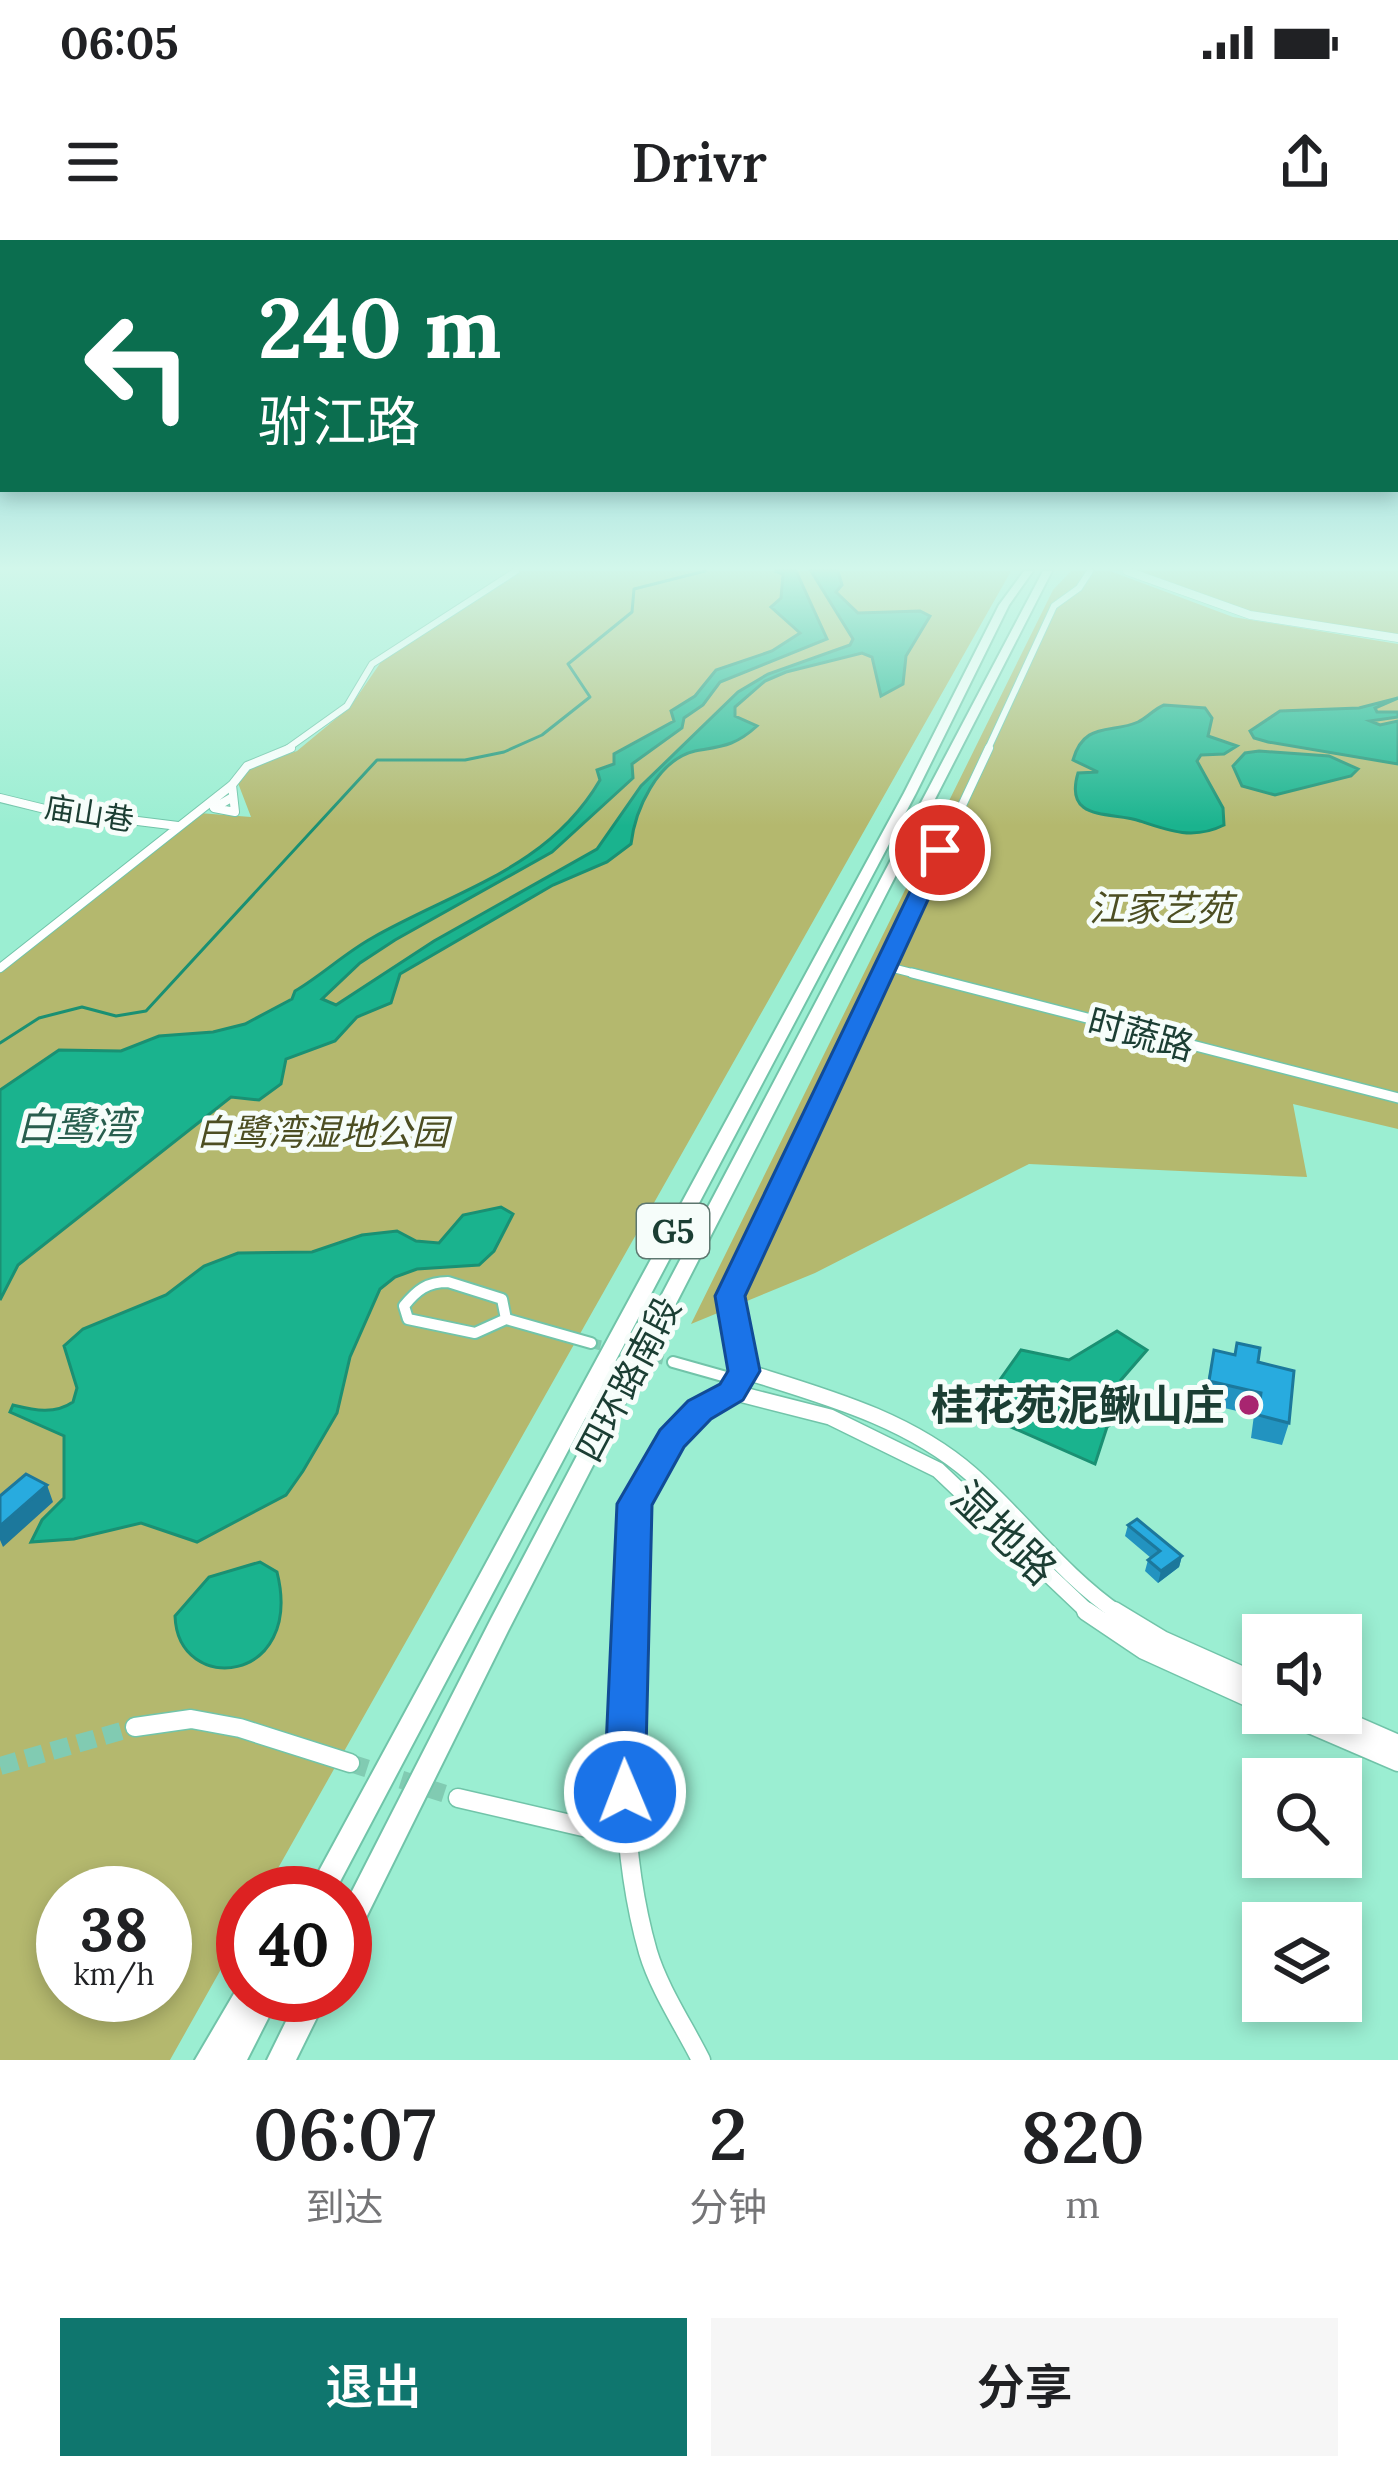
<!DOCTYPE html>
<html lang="zh">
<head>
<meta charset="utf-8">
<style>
  body { margin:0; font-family:Lora,"Noto Sans SC",serif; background:#f6f6f6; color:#202124; height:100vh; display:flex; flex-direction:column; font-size:45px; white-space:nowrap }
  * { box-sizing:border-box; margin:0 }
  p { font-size:39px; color:#757577 }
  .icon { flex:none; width:66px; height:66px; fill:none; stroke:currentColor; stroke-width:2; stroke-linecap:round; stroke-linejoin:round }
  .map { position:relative; height:1820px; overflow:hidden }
  .panel { display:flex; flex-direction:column; background:#fff; flex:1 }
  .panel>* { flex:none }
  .hud { position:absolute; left:0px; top:0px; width:1398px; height:252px; box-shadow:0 6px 18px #0003; background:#0b6e4f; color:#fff; overflow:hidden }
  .controls { position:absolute; left:1242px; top:1374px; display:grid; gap:24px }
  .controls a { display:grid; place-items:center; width:120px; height:120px; border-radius:0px; background:#fff; box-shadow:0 6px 18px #0003; font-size:60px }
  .speed { position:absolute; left:36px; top:1626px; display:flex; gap:24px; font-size:60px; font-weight:700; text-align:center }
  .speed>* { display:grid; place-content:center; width:156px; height:156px; border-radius:50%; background:#fff; box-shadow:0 6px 18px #0003; line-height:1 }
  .speed small { font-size:30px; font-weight:400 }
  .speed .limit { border:18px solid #d22; background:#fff; color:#111 }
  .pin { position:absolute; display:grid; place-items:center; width:102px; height:102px; color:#fff; margin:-51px; border:6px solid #fff; border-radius:50%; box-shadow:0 3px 12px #0007 }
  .me { position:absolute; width:132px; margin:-66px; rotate:359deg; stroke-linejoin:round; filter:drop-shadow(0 0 9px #0008) }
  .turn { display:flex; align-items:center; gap:42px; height:252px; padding:0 60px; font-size:54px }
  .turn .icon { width:156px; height:156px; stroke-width:2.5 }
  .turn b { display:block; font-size:84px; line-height:102px }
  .eta { display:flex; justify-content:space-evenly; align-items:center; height:204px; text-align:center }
  .eta b { font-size:72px; font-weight:600; line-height:84px }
  .button { display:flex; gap:24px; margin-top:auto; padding:24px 60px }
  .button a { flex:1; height:138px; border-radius:0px; background:#0f766e; color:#fff; font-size:48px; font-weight:600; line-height:138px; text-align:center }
  .button a+a { background:#f6f6f6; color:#202124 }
  .status { display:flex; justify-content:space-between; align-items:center; height:84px; padding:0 60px; background:#fff; direction:ltr }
  .status svg { height:33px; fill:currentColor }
  header { display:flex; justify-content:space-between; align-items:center; height:156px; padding:0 60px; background:#fff; font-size:54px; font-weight:600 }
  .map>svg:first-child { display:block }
  .green { fill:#b4b86e; fill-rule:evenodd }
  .water { fill:#1ab38e; stroke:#1a9073; stroke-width:3 }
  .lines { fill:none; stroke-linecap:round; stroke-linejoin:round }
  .stream { stroke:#1a9073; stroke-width:3 }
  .minor-tunnel { stroke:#81cbb2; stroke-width:10; stroke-dasharray:10 6; stroke-linecap:butt }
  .tertiary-tunnel { stroke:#81cbb2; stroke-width:18; stroke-dasharray:18 9; stroke-linecap:butt }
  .minor-far3-casing { stroke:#71c4a9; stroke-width:8 }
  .minor-far2-casing { stroke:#71c4a9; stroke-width:10 }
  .minor-far1-casing { stroke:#71c4a9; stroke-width:12 }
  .minor-casing { stroke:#71c4a9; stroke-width:14 }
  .tertiary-far2-casing { stroke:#71c4a9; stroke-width:9 }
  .tertiary-far1-casing { stroke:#71c4a9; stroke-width:18 }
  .tertiary-casing { stroke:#71c4a9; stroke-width:21 }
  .motorway-casing { stroke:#71c4a9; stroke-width:4 }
  .minor-far3 { stroke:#fff; stroke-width:6 }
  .minor-far2 { stroke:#fff; stroke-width:8 }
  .minor-far1 { stroke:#fff; stroke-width:9 }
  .minor { stroke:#fff; stroke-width:10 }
  .tertiary-far2 { stroke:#fff; stroke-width:8 }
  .tertiary-far1 { stroke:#fff; stroke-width:15 }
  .tertiary { stroke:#fff; stroke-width:18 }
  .motorway { fill:#fff; fill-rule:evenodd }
  .wall { fill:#2293c0 }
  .shaded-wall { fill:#1c789c }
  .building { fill:#28abdf; stroke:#1c789c; stroke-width:3 }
  .route { fill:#1a73e8; stroke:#114b97; stroke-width:3 }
  .poi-dot { fill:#a82570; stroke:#f6fdfa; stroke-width:4.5 }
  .labels { text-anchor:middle; stroke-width:10; stroke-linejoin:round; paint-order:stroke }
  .far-street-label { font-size:30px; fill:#1b3e33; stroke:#f6fdfa }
  .shield { fill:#f6fdfa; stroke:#5d776f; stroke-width:3 }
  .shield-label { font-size:33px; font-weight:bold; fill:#1b3e33 }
  .park-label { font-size:36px; font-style:italic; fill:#4c4e22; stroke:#f6fdfa }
  .street-label { font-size:36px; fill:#1b3e33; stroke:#f6fdfa }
  .water-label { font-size:39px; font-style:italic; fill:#285e4e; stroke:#f6fdfa }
  .near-poi-label { font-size:42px; font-weight:bold; fill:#1b3e33; stroke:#f6fdfa; text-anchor:end }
  .near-street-label { font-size:42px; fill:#1b3e33; stroke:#f6fdfa }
</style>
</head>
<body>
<div class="status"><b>06:05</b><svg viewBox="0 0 49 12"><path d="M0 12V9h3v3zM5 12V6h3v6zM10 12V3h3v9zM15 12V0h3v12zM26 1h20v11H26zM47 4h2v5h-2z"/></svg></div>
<header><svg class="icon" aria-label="menu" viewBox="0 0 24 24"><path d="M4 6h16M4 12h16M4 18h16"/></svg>Drivr<svg class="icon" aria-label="share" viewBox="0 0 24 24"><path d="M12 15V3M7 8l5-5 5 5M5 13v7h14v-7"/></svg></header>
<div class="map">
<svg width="1398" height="1820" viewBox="0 0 1398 1820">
  <rect width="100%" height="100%" fill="#9beed2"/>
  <path class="green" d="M 520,331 L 1011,331 L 264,1653 L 243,1653 L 243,1690 L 170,1820 L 0,1820 L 0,725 L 199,573 L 251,577 L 238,543 L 252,527 L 297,511 L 350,467 L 381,422 ZM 63,1653 L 165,1653 L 165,1755 L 63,1755 Z
    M 1071,331 L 1110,331 L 1233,377 L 1398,404 L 1398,889 L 1293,864 L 1307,937 L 1029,924 L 815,1033 L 691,1084 L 1053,350 Z
    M 1140,331 L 1398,331 L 1398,396 L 1237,369 Z"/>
  <path class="water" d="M 775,331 L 796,331 L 827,399 L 720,442 L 703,465 L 684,478 L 682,488 L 632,524 L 633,538 L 552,612 L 395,700 L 360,723 L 322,759 L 336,765 L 434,701 L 597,609 L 641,546 L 738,452 L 768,434 L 850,405 L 853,399 L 811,331 L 838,331 L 842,345 L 836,352 L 858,373 L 920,371 L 930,376 L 906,416 L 903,444 L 881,456 L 872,417 L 862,413 L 786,432 L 765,441 L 735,467 L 735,476 L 757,486 C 735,506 723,506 695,511 C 657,520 635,570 631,604 L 607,622 L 553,645 L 400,734 L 391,763 L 357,777 L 335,801 L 286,819 L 281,844 L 259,860 L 231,857 L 18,1025 L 0,1060 L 0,850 L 59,810 L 121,811 L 159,796 L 213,792 L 245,784 L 292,759 L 295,751 C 322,735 345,713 372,698 C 456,650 548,629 600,540 L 597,530 L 614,524 L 614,514 L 674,481 L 671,471 L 695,456 L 716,430 L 772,411 L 800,393 L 771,367 L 781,358 L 783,334 Z
    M 1398,458 L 1375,468 L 1377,472 L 1398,472 L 1398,477 L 1370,481 L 1380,485 L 1398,481 L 1398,524 L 1268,502 L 1254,498 L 1250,491 L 1280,471 L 1359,468 Z
    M 1164,465 L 1205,468 L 1212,478 L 1208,496 L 1237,506 L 1224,514 L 1201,515 L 1197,521 L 1223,568 L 1224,585 C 1194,600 1169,591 1140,581 C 1113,571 1063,583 1078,533 L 1098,532 L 1073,520 C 1084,481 1111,494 1138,482 C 1147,478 1154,469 1164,465 Z
    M 1259,511 L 1329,516 L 1358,529 L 1351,536 L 1275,555 L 1242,546 L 1233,526 L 1245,513 Z
    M 501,967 L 513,974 L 494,1011 L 479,1025 L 417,1029 L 395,1037 L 380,1049 L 350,1117 L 337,1173 L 303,1231 L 286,1255 L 197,1302 L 141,1283 L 74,1299 L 31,1302 L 42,1280 L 64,1258 L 64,1196 L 10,1172 L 13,1165 C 34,1170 54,1175 73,1162 L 77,1148 L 64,1106 L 83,1089 L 166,1055 L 204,1026 L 238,1013 L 312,1012 L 362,995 L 397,991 L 416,1001 L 439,1003 L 463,975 Z
    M 1117,1091 L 1147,1110 L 1121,1140 L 1143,1162 L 1107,1187 L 1095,1224 L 977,1172 L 1021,1110 L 1069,1120 Z
    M 260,1322 L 277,1332 C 305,1444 178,1457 175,1376 L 209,1337 Z"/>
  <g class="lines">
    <path class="stream" d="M 0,803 L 39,778 L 82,767 L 116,776 L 146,771 L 377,520 L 465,520 L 504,512 L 542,495 L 590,457 L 568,424 L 632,372 L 634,349 L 705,331"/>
    <path class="minor-tunnel" d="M 591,1103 L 673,1122"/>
    <path class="tertiary-tunnel" d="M 350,1523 L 458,1558
      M 0,1526 L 135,1487"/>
    <defs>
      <path id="minor-far3" d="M 284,511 L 347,466 L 372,424 L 516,331
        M 987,511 L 1054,366 L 1079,348 L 1090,331"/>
      <path id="minor-far2" d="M 0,558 L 49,570 L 178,586
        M 231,558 L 214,568 L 235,572 L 232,545
        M 885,726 L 924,736
        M 0,728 L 232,545 L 247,526 L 291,508
        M 882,736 L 989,508"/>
      <path id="minor-far1" d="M 912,733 L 1398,858
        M 748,1019 L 883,733"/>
      <path id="minor" d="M 448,1042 L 502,1059 L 506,1079 L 475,1093 L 408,1079 L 404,1066 C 417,1050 427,1042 448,1042 Z
        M 506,1079 L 591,1103
        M 673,1122 L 737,1140
        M 744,1131 L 730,1056 L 749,1016"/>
      <path id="tertiary-far2" d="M 1127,331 L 1250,375 L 1398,398"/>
      <path id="tertiary-far1" d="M 732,1152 L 830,1177 L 938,1230 L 1090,1374
        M 629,1374 C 633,1291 626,1245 689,1181 C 708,1161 730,1156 744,1131 C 823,1156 907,1178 971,1234 C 1022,1279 1062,1335 1119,1374"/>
      <path id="tertiary" d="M 629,1371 C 624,1486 616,1600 648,1712 C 659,1749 684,1786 701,1820
        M 1086,1371 L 1144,1410 L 1263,1464
        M 1114,1371 L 1162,1400 L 1263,1445
        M 1284,1473 L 1398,1522
        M 1327,1473 L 1398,1504
        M 135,1487 L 191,1479 L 240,1488 L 350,1523
        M 458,1558 L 626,1597"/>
      <path id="motorway" d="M 1024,331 L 1033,331 L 1009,365 L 916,553 L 334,1653 L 307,1653 L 904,553 L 999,365 Z
        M 1043,331 L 1052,331 L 508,1391 L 354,1702 L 345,1706 L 345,1665 L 492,1377 Z
        M 243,1744 L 243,1755 L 280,1755 L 247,1820 L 195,1820 L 239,1745 Z
        M 299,1755 L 328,1755 L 296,1820 L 267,1820 Z"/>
    </defs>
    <use href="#minor-far3" class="minor-far3-casing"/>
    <use href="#minor-far2" class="minor-far2-casing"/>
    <use href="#minor-far1" class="minor-far1-casing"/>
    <use href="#minor" class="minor-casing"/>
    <use href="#tertiary-far2" class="tertiary-far2-casing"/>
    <use href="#tertiary-far1" class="tertiary-far1-casing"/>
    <use href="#tertiary" class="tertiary-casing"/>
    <use href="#motorway" class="motorway-casing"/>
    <use href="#minor-far3" class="minor-far3"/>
    <use href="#minor-far2" class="minor-far2"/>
    <use href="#minor-far1" class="minor-far1"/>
    <use href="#minor" class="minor"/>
    <use href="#tertiary-far2" class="tertiary-far2"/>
    <use href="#tertiary-far1" class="tertiary-far1"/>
    <use href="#tertiary" class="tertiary"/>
    <use href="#motorway" class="motorway"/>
  </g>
  <path class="wall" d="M 1237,1103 L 1258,1122 L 1289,1183 L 1282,1205 L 1251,1198 L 1254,1175 L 1203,1163 L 1214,1110 L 1234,1115 Z
    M 1128,1285 L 1182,1316 L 1179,1327 L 1158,1343 L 1145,1331 L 1148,1320 L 1151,1318 L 1125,1296 Z"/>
  <path class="shaded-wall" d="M 47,1245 L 53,1262 L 3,1307 L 0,1300 L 0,1286 Z
    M 1182,1316 L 1179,1327 L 1158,1343 L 1161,1331 Z"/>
  <path class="building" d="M 1237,1103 L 1260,1108 L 1258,1122 L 1294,1131 L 1289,1183 L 1258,1175 L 1261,1153 L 1209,1141 L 1214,1110 L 1235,1115 Z
    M 26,1234 L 47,1245 L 0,1286 L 0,1256 Z
    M 1137,1279 L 1182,1316 L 1161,1331 L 1148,1320 L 1160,1311 L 1128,1285 Z"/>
  <linearGradient id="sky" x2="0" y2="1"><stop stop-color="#55b4c4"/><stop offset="0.56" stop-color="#d2f7eb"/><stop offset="1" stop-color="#d2f7eb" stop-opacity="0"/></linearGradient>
  <rect width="1398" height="586" fill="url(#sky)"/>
  <path class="route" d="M 940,604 L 951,610 L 745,1056 L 760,1131 L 743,1160 L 711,1179 L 684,1207 L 652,1265 L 645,1552 L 639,1566 L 625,1571 L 610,1566 L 604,1552 L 617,1264 L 660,1190 L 688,1161 L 720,1144 L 728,1131 L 715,1056 L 930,610 Z"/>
  <circle class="poi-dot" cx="1249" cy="1165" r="12"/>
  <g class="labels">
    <g class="far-street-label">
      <text transform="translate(89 574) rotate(9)" y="10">庙山巷</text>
    </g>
    <rect class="shield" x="637" y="964" width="72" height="54" rx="9"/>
    <g class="shield-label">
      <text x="673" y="1003">G5</text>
    </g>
    <g class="park-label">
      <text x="1161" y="681">江家艺苑</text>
      <text x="322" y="905">白鹭湾湿地公园</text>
    </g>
    <g class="street-label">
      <text transform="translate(1141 794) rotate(15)" y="13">时蔬路</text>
      <text transform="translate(628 1139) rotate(-62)" y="13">四环路南段</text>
    </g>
    <g class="water-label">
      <text x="75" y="900">白鹭湾</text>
    </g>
    <g class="near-poi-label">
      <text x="1225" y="1180">桂花苑泥鳅山庄</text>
    </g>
    <g class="near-street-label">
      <text transform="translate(1004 1293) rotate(44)" y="15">湿地路</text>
    </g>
  </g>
</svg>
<div class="controls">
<a><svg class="icon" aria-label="sound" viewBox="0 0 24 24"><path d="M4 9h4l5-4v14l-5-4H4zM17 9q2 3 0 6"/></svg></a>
<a><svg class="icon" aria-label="search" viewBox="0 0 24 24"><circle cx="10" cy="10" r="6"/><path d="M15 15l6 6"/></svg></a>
<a><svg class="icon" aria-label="layers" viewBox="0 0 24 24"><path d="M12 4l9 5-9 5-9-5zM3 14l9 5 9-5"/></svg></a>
</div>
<div class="speed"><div>38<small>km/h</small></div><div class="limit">40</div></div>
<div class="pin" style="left:940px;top:610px;background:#d93025"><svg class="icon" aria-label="arrive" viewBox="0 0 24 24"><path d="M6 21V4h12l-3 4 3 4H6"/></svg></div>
<svg class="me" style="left:625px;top:1552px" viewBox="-20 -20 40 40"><circle r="17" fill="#1a73e8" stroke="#fff" stroke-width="3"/><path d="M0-11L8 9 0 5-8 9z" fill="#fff"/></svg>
<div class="hud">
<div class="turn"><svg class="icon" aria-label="left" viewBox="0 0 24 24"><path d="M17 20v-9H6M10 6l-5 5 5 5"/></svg><div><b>240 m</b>驸江路</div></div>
</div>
</div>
<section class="panel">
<div class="eta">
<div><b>06:07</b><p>到达</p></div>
<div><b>2</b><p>分钟</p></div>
<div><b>820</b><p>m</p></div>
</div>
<div class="button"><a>退出</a><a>分享</a></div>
</section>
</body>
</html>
